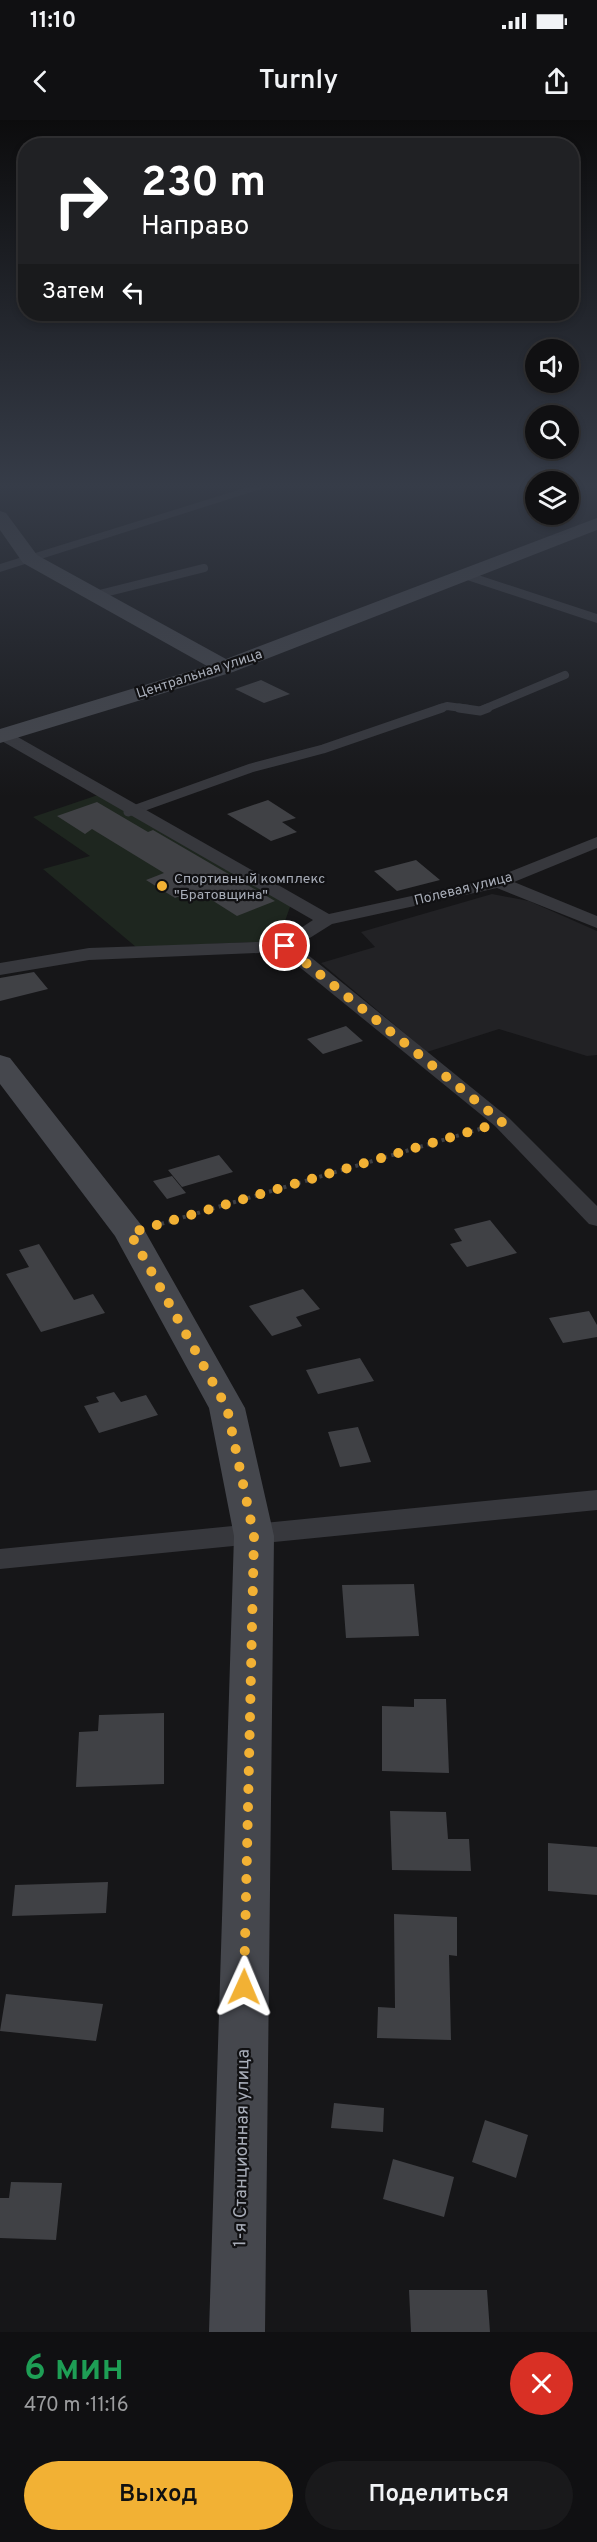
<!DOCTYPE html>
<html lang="ru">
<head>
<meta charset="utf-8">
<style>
  body { margin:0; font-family:Overpass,sans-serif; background:#19191b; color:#f1f3f6; height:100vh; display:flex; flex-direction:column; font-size:22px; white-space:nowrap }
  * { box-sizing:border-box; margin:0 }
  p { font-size:20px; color:#9c9d9f }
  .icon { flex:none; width:33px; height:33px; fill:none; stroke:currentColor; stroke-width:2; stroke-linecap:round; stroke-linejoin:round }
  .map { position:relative; height:2212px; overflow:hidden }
  .sheet { display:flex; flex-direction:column; background:#101012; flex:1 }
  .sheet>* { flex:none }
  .top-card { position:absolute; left:18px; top:18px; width:561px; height:183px; border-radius:24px; box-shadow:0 3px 9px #0003,0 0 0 2px #303032; background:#202124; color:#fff; overflow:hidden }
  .fabs { position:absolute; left:525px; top:219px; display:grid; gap:12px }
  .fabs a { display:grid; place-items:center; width:54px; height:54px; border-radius:50%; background:#101012; box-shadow:0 3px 9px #0003,0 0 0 2px #303032; font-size:30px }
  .pin { position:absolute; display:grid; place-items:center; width:51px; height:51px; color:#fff; margin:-26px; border:3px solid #fff; border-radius:50%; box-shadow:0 2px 6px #0007 }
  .me { position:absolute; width:66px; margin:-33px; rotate:1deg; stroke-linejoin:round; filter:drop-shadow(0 0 4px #0008) }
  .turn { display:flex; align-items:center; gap:21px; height:126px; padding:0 24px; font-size:27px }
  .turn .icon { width:78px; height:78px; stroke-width:2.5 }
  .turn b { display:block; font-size:42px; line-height:51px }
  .then { display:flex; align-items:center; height:57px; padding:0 24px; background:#0003; gap:12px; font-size:22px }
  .round { display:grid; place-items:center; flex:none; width:63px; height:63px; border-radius:32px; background:#19191b }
  .summary { display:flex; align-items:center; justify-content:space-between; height:102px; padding:0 24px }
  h1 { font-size:36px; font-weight:600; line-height:45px; color:#1e9e55 }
  .button { display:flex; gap:12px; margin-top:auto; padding:12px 24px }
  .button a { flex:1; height:69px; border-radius:36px; background:#f2b134; color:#111; font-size:24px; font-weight:600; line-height:69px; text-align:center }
  .button a+a { background:#19191b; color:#f1f3f6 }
  .status { display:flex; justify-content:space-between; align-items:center; height:42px; padding:0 30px; background:#101012; direction:ltr }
  .status svg { height:16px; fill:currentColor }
  header { display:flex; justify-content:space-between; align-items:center; height:78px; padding:0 24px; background:#101012; font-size:27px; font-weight:600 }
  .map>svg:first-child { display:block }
  .built { fill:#222225 }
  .green { fill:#1e261f }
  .building { fill:#404145 }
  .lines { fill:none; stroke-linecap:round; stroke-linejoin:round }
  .path { stroke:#3d3f44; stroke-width:4; stroke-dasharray:3 4.5; stroke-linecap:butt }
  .lane-far1 { stroke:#37383d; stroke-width:8 }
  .lane { stroke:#37383d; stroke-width:9 }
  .street { fill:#37383d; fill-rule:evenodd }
  .secondary { fill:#45474d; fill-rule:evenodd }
  .route { stroke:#f2b134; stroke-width:10; stroke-dasharray:0 18 }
  .poi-dot { fill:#f2b134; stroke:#111113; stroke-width:2 }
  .labels { text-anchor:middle; stroke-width:4.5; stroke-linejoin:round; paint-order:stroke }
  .far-street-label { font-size:14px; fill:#a8adb8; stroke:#111113 }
  .far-poi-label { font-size:14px; fill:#a8adb8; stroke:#111113; text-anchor:start }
  .near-street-label { font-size:18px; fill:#a8adb8; stroke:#111113 }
</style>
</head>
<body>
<div class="status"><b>11:10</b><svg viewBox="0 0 49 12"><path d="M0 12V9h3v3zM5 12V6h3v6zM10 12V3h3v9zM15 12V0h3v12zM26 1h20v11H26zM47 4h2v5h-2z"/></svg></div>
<header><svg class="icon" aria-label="back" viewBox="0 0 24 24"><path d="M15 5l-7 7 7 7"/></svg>Turnly<svg class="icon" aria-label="share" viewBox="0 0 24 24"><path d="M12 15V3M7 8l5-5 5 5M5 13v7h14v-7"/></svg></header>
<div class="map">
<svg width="597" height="2212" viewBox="0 0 597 2212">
  <rect width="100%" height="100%" fill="#161618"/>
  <path class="built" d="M 492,774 L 529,781 L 597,811 L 597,935 L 587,936 L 499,909 L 427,932 L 321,843 L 375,827 L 361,812 Z"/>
  <path class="green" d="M 98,675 L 291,784 L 278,821 L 136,827 L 43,749 L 90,736 L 33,697 Z"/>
  <path class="building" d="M 261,560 L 290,574 L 264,583 L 235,569 Z
    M 268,680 L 296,698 L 282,702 L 297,712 L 271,721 L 227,694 Z
    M 97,682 L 148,712 L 153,710 L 275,781 L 237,796 L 196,770 L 175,778 L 146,760 L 164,753 L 92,709 L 85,714 L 57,696 Z
    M 416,740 L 440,760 L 397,771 L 374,751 Z
    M 34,852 L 48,869 L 0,881 L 0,858 Z
    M 346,906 L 363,921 L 323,934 L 307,919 Z
    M 219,1035 L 233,1052 L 182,1067 L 168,1050 Z
    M 172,1056 L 186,1073 L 167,1079 L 153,1061 Z
    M 490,1100 L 517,1133 L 467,1147 L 450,1124 L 462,1121 L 454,1109 Z
    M 39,1124 L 74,1180 L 93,1174 L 105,1193 L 41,1212 L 6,1154 L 29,1147 L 19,1130 Z
    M 303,1169 L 320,1189 L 296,1197 L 302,1206 L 272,1216 L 249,1186 Z
    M 589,1191 L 597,1205 L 597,1217 L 563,1223 L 549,1198 Z
    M 360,1238 L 374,1261 L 318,1274 L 306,1250 Z
    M 114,1272 L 121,1282 L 146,1275 L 158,1295 L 99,1313 L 84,1286 L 99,1282 L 96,1277 Z
    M 358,1307 L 371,1342 L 340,1347 L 328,1312 Z
    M 414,1464 L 419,1516 L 346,1518 L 342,1465 Z
    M 414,1579 L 446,1579 L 449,1653 L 382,1651 L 382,1586 L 414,1587 Z
    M 164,1593 L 164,1664 L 76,1667 L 79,1612 L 98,1611 L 99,1595 Z
    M 390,1691 L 446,1692 L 448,1719 L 469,1719 L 471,1751 L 392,1750 Z
    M 548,1723 L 597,1727 L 597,1775 L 548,1771 Z
    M 108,1762 L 106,1793 L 12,1796 L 15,1765 Z
    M 394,1794 L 457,1797 L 457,1836 L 449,1835 L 451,1920 L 377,1918 L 378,1887 L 395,1888 Z
    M 6,1874 L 103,1884 L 96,1921 L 0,1911 Z
    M 334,1983 L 384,1988 L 383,2012 L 331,2008 Z
    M 485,2000 L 528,2015 L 516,2058 L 472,2042 Z
    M 393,2039 L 454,2057 L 444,2097 L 383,2079 Z
    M 11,2062 L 62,2063 L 56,2120 L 0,2118 L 0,2078 L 9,2078 Z
    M 409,2170 L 487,2170 L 490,2212 L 411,2212 Z"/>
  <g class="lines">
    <path class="path" d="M 154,1106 L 480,1009"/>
    <path class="lane-far1" d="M 96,475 L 204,448
      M 438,589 L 447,586 L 469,589
      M 484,589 L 565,555"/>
    <path class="lane" d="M 459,588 L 480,591 L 488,588
      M 128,692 L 251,648 L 323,629 L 442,588"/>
    <path class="street" d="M 248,367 L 267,367 L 0,452 L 0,444 Z
      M 466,451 L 597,494 L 597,503 L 461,458 L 461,452 Z
      M 0,611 L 9,612 L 329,794 L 494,758 L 597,717 L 597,728 L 514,762 L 597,796 L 597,808 L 497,768 L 332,804 L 297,826 L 509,998 L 597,1086 L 597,1106 L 589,1104 L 495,1006 L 281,832 L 89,840 L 0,855 L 0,843 L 89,828 L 281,821 L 313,800 L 0,620 Z
      M 597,1370 L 597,1390 L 0,1449 L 0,1429 Z"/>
    <path class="secondary" d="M 0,391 L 6,393 L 37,435 L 226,539 L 597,398 L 597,410 L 233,552 L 0,623 L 0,609 L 207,546 L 23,443 L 0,410 Z
      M 0,935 L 10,938 L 142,1106 L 245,1288 L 274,1416 L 265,2212 L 209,2212 L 234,1416 L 209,1288 L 115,1116 L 0,964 Z"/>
  </g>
  <linearGradient id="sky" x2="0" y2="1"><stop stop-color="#0c0c0d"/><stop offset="0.54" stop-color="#363c48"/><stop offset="1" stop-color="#363c48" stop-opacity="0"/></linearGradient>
  <rect width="597" height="677" fill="url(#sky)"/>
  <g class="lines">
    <path class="route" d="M 244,1867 L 254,1416 L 227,1288 L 130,1113 L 502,1002 L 285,826"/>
  </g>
  <circle class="poi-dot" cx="162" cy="766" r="6"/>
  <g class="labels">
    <g class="far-street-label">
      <text transform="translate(199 553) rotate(-18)" y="5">Центральная улица</text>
      <text transform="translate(463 768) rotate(-14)" y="5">Полевая улица</text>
    </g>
    <g class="far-poi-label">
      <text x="174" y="763">Спортивный комплекс<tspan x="174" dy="16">"Братовщина"</tspan></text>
    </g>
    <g class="near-street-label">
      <text transform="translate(241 2028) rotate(-89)" y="6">1-я Станционная улица</text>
    </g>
  </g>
</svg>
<div class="fabs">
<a><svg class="icon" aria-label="sound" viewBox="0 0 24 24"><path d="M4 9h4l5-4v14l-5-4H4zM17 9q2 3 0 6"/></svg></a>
<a><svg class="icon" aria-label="search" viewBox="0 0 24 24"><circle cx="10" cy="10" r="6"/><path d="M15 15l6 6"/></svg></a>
<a><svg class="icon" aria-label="layers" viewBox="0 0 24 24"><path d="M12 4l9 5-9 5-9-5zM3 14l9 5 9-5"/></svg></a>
</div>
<div class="pin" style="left:285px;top:826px;background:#d93025"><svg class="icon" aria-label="arrive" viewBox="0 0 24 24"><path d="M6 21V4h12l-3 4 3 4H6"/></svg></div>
<svg class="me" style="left:244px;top:1867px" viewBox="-20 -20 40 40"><path d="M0-17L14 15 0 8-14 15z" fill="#f2b134" stroke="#fff" stroke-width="4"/></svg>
<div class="top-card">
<div class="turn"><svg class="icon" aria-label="right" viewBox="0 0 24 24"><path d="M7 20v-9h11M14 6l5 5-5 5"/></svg><div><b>230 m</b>Направо</div></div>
<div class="then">Затем<svg class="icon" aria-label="left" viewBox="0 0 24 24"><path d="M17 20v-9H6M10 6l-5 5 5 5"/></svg></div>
</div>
</div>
<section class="sheet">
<div class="summary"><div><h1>6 мин</h1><p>470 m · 11:16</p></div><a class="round" style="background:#d93025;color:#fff"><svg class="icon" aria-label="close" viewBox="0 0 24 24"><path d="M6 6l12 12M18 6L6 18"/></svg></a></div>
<div class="button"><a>Выход</a><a>Поделиться</a></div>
</section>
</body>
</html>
